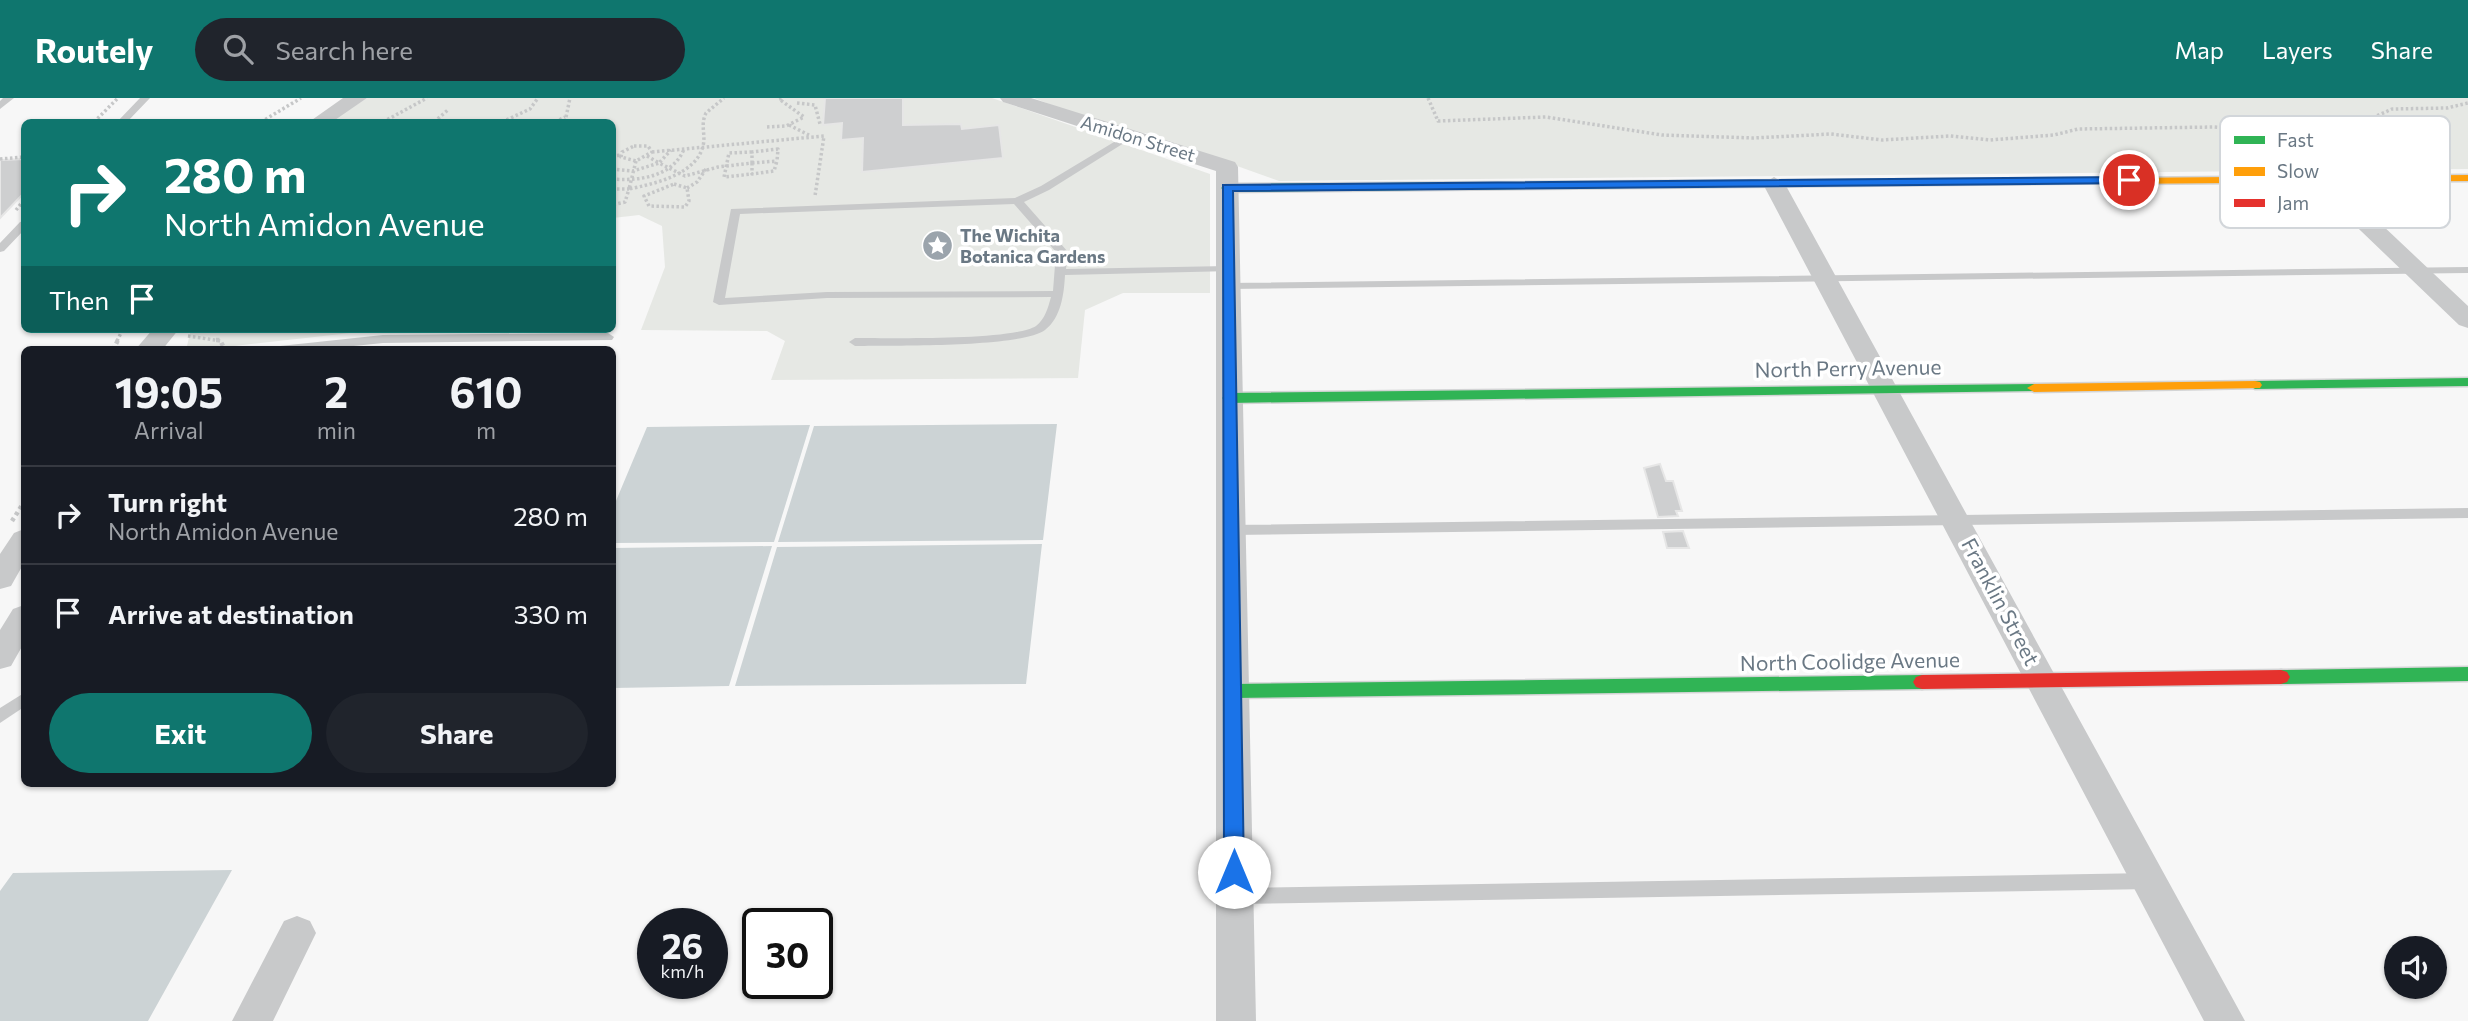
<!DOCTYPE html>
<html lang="en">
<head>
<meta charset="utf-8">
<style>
  body { margin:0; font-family:Commissioner,sans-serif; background:#20242c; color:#f1f3f6; height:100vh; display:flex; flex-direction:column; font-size:26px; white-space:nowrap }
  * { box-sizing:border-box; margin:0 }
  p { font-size:23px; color:#9ea1a6 }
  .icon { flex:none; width:38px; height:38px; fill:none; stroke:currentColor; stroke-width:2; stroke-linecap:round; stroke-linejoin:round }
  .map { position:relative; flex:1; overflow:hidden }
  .sheet { position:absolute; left:21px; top:248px; width:595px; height:441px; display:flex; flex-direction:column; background:#171b24; border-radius:10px; box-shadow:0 2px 5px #0004 }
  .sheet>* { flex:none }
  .guide { position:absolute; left:21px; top:21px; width:595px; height:214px; border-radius:10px; box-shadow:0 2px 5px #0004; background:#0f766e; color:#fff; overflow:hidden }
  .buttons { position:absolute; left:2384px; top:838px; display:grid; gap:14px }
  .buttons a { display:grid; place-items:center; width:63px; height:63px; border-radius:50%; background:#171b24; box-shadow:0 2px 5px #0004; font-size:35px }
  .speed { position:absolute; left:637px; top:810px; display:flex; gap:14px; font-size:35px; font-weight:700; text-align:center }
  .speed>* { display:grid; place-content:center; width:91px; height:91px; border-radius:50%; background:#171b24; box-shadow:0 2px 5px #0004; line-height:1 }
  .speed small { font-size:18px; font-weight:400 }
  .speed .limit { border:4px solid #111; border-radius:10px; background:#fff; color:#111 }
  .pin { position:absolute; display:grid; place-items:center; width:60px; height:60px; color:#fff; margin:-30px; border:4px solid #fff; border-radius:50%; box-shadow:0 2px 7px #0007 }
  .me { position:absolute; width:77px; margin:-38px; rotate:0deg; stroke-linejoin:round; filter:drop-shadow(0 0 5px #0008) }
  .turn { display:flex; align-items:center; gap:24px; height:147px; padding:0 28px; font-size:32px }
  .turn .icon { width:91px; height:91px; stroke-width:2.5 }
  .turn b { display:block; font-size:49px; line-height:60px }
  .then { display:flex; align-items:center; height:66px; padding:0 28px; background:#0003; gap:14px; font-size:26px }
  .eta { display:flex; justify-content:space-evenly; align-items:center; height:119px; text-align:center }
  .eta b { font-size:42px; font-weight:700; line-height:49px }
  .action { display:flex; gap:14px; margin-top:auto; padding:14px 28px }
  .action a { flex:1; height:80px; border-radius:42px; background:#0f766e; color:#fff; font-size:28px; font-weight:700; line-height:80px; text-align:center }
  .action a+a { background:#20242c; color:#f1f3f6 }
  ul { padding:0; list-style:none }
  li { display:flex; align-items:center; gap:21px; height:98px; padding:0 28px; border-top:2px solid #363941 }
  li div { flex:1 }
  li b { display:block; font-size:26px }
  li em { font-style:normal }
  header { display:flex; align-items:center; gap:42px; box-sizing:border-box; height:98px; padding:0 35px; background:#0f766e; color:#fff }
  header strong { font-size:33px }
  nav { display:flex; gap:38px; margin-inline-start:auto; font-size:24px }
  .search { width:490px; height:63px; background:#20242c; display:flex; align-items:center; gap:18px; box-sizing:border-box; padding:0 24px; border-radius:38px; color:#9ea1a6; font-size:26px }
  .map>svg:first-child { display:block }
  .green { fill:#e6e8e4 }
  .water { fill:#ccd3d5 }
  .building { fill:#cecfd0; stroke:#e6e6e6; stroke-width:2 }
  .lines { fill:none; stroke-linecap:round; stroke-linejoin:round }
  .fast-casing { stroke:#d3d4d5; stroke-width:3 }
  .slow-casing { stroke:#d3d4d5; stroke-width:3 }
  .jam-casing { stroke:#d3d4d5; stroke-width:3 }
  .path-far1 { stroke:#c6c7c8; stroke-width:3.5; stroke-dasharray:2.5 2.5; stroke-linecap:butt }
  .path { stroke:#c6c7c8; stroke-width:4.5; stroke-dasharray:3.5 3.5; stroke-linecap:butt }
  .lane { fill:#c8c9ca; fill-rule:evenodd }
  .street { fill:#c8c9ca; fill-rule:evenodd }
  .fast { fill:#30b455; fill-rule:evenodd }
  .slow { fill:#ff9f0a; fill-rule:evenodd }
  .jam { fill:#e5322d; fill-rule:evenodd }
  .route { fill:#1a73e8; stroke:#114b97; stroke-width:2 }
  .labels { text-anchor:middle; stroke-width:7; stroke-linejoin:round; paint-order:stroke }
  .far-street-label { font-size:18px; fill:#6a7884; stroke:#fff }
  .far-poi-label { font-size:18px; font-weight:bold; fill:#6a7884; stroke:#fff; text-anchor:start }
  .street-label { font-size:21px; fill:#6a7884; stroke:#fff }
  .key { fill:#fff; stroke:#d2d6da; stroke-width:2 }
  .key-label { font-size:19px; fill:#6a7884 }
</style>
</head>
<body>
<header>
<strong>Routely</strong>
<div class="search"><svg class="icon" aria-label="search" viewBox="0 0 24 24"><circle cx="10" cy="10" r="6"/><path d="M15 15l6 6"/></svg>Search here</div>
<nav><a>Map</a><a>Layers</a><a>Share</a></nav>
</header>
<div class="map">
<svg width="2468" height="923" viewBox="0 0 2468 923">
  <rect width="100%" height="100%" fill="#f7f7f7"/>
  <path class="green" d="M 367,0 L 992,0 L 1210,76 L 1210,195 L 1123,195 L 1085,212 L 1078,280 L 771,282 L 785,243 L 767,233 L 641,232 L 665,169 L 662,128 L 639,117 L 613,120 L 612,24 L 330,24 Z
    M 1034,0 L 2468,0 L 2468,71 L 1279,83 L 1145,35 L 1129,38 Z
    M 191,231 L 386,231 L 199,252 L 187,248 Z"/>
  <path class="water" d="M 1057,326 L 1043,442 L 778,444 L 814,328 Z
    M 810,327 L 774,444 L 613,445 L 613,410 L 647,329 Z
    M 1042,446 L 1026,586 L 735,588 L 777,449 Z
    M 772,448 L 729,588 L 613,590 L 613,450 Z
    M 232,772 L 148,923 L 0,923 L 0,793 L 13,775 Z"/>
  <path class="building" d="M 825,0 L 903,0 L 903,27 L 961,26 L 962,31 L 999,27 L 1003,60 L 862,74 L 863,40 L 841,42 L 842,25 L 823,27 Z
    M 24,61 L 24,95 L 0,120 L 0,62 Z
    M 1660,366 L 1666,383 L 1673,383 L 1682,413 L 1676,413 L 1678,418 L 1658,419 L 1644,370 Z
    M 1683,433 L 1689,450 L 1667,450 L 1663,434 Z"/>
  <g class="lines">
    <defs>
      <path id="fast" d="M 2118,80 L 2122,81 L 2122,85 L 1227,94 L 1221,90 L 1227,86 Z
        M 2468,280 L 2468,288 L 2255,291 L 2248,287 L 2255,283 Z
        M 2034,286 L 2041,290 L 2039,293 L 1229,305 L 1222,300 L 1229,295 Z
        M 2468,569 L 2468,583 L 2281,586 L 2275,584 L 2272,579 L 2275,574 L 2281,572 Z
        M 1922,577 L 1928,579 L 1931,584 L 1928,589 L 1922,591 L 1233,600 L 1227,598 L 1224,593 L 1227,588 L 1233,586 Z"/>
      <path id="slow" d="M 2468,77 L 2468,83 L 2118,86 L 2112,83 L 2118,80 Z
        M 2255,283 L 2260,284 L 2262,287 L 2260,290 L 2034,294 L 2027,290 L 2034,286 Z"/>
      <path id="jam" d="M 2281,572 L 2287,574 L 2290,579 L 2287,584 L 2281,586 L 1922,591 L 1916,589 L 1913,584 L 1916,579 L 1922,577 Z"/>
    </defs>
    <use href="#fast" class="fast-casing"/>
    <use href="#slow" class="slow-casing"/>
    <use href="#jam" class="jam-casing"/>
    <path class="path-far1" d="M 1428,0 L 1438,23 L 1546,19 L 1662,37 L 1753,40 L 1831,36 L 1882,42 L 1950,38 L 1990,42 L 2054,37 L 2078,31 L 2214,29 L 2296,35 L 2363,24 L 2392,11 L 2447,10 L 2468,5
      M 797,5 L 815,7 L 820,26
      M 94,24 L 118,0
      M 261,24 L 301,0
      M 383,24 L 427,0
      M 434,24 L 449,11
      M 502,24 L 530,11 L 538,0
      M 555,24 L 565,19
      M 565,24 L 570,0
      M 789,27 L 809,37
      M 767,29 L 786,28 L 804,19 L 779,1 L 782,0
      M 634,48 L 648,48 L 652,54 L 636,63 L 621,59 L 622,54 Z
      M 652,54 L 824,38 L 815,98
      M 752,54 L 729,55 L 724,79 L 752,76
      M 612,58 L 621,57
      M 647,58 L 659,65 L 671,52
      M 0,61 L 24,59
      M 636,63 L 629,91 C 653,86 696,77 703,48 C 706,37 700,27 706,15 L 724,0
      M 752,65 L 752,76 L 774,73 L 777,63
      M 752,65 L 752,54 L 778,51 L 777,63
      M 752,65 L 777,63
      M 612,71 L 633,73 L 659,65 L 685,78 L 718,69 L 752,65
      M 612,81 C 639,83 673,79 684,51
      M 674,86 L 687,90 L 689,103 L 685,109 L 649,108 L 644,98 Z
      M 687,90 L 697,84 L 706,71
      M 612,91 L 629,91 L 625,104 L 612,107
      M 16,112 L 24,102
      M 188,238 L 221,243
      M 117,243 L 123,231"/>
    <path class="path" d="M 216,242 L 220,242 L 225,252
      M 113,252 L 118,242
      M 12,423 L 24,404"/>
    <path class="lane" d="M 3,0 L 14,0 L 0,11 L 0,3 Z
      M 140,0 L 150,0 L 127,24 L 117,24 Z
      M 1129,35 L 1134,38 L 1132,40 L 1049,92 L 1024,104 L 1068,154 L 1066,171 L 1228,168 L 1232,169 L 1232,173 L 1065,177 C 1064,196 1061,220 1045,232 C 1020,250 891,247 855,248 L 849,244 L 855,240 C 889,240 1012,243 1036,228 C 1045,221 1048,210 1051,199 L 827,200 L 719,207 L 713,204 L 731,111 L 1015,100 L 1041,88 ZM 1014,106 L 1056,154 L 1053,193 L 827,194 L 725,200 L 740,116 Z
      M 24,123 L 24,132 L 4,153 L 0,154 L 0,145 L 20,124 Z
      M 2468,169 L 2468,175 L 1228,191 L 1222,188 L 1228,185 Z
      M 608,235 L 614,239 L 612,242 L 383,245 L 315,252 L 274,252 L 280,248 L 383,237 Z
      M 2468,410 L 2468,420 L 1232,437 L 1225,432 L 1232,427 Z
      M 24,595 L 24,609 L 0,625 L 0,610 Z
      M 2150,775 L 2156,778 L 2159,783 L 2156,788 L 2150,791 L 1236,806 L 1230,804 L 1227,798 L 1230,792 L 1236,790 Z"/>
    <path class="street" d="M 343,0 L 367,0 L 332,24 L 309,24 Z
      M 1000,0 L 1031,0 L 1235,64 L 1238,69 L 1256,923 L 1216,923 L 1216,73 L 1003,4 Z
      M 2320,74 L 2328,76 L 2468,208 L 2468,230 L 2459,227 L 2312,86 L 2309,81 L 2312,76 Z
      M 1774,79 L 1785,86 L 2245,923 L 2204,923 L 1763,86 Z
      M 153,231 L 179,231 L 162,252 L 135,252 Z
      M 24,431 L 24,465 L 11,488 L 0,491 L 0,456 L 14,435 Z
      M 24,507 L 24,545 L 11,568 L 0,571 L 0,532 L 13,511 Z
      M 297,818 L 310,823 L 316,835 L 273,923 L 232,923 L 284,823 Z"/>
    <use href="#fast" class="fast"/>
    <use href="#slow" class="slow"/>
    <use href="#jam" class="jam"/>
  </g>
  <path class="route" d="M 2129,79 L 2135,82 L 2133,85 L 1233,93 L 1244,774 L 1241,780 L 1234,782 L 1227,780 L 1224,774 L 1223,87 Z"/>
  <defs>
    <symbol id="sight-disc" viewBox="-11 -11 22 22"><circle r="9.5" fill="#9ba4ac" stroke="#fff"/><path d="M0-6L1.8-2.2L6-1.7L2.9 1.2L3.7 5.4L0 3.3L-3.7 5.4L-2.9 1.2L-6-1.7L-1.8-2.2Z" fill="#fff"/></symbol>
  </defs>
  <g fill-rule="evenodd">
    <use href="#sight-disc" x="920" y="130" width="35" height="35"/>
  </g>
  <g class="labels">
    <g class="far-street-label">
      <text transform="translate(1138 41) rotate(17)" y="6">Amidon Street</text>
    </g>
    <g class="far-poi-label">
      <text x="960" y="144">The Wichita<tspan x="960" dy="21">Botanica Gardens</tspan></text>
    </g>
    <g class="street-label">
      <text transform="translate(1848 271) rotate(-1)" y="7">North Perry Avenue</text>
      <text transform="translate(2000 504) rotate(62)" y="7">Franklin Street</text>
      <text transform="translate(1850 564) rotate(-1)" y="7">North Coolidge Avenue</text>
    </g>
  </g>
  <rect x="2220" y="18" width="230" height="112" rx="10" class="key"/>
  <rect x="2234" y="38" width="31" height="8" fill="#30b455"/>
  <rect x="2234" y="69" width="31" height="9" fill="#ff9f0a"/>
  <rect x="2234" y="101" width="31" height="8" fill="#e5322d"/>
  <g class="key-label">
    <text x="2277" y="49">Fast</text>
    <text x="2277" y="80">Slow</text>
    <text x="2277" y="112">Jam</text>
  </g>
</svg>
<div class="buttons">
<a><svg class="icon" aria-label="sound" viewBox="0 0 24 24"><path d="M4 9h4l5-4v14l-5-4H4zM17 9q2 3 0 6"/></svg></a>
</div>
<div class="speed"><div>26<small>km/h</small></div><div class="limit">30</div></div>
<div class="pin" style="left:2129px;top:82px;background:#d93025"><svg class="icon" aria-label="arrive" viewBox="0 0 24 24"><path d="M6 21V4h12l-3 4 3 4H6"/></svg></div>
<svg class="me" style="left:1234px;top:774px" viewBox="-20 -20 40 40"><circle r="19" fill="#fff"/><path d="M0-13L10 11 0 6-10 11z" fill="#1a73e8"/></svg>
<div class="guide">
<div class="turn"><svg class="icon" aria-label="right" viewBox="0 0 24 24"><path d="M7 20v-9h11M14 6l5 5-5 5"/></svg><div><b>280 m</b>North Amidon Avenue</div></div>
<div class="then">Then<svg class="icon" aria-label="arrive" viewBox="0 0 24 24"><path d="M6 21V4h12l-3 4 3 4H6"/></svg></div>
</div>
<section class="sheet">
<div class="eta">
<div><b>19:05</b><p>Arrival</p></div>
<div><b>2</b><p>min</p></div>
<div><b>610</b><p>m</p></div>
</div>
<ul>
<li><svg class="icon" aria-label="right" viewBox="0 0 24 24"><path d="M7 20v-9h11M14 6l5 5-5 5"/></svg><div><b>Turn right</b><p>North Amidon Avenue</p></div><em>280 m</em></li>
<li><svg class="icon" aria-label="arrive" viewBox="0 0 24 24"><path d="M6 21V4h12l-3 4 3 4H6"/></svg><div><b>Arrive at destination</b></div><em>330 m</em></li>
</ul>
<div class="action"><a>Exit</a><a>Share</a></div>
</section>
</div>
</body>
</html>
